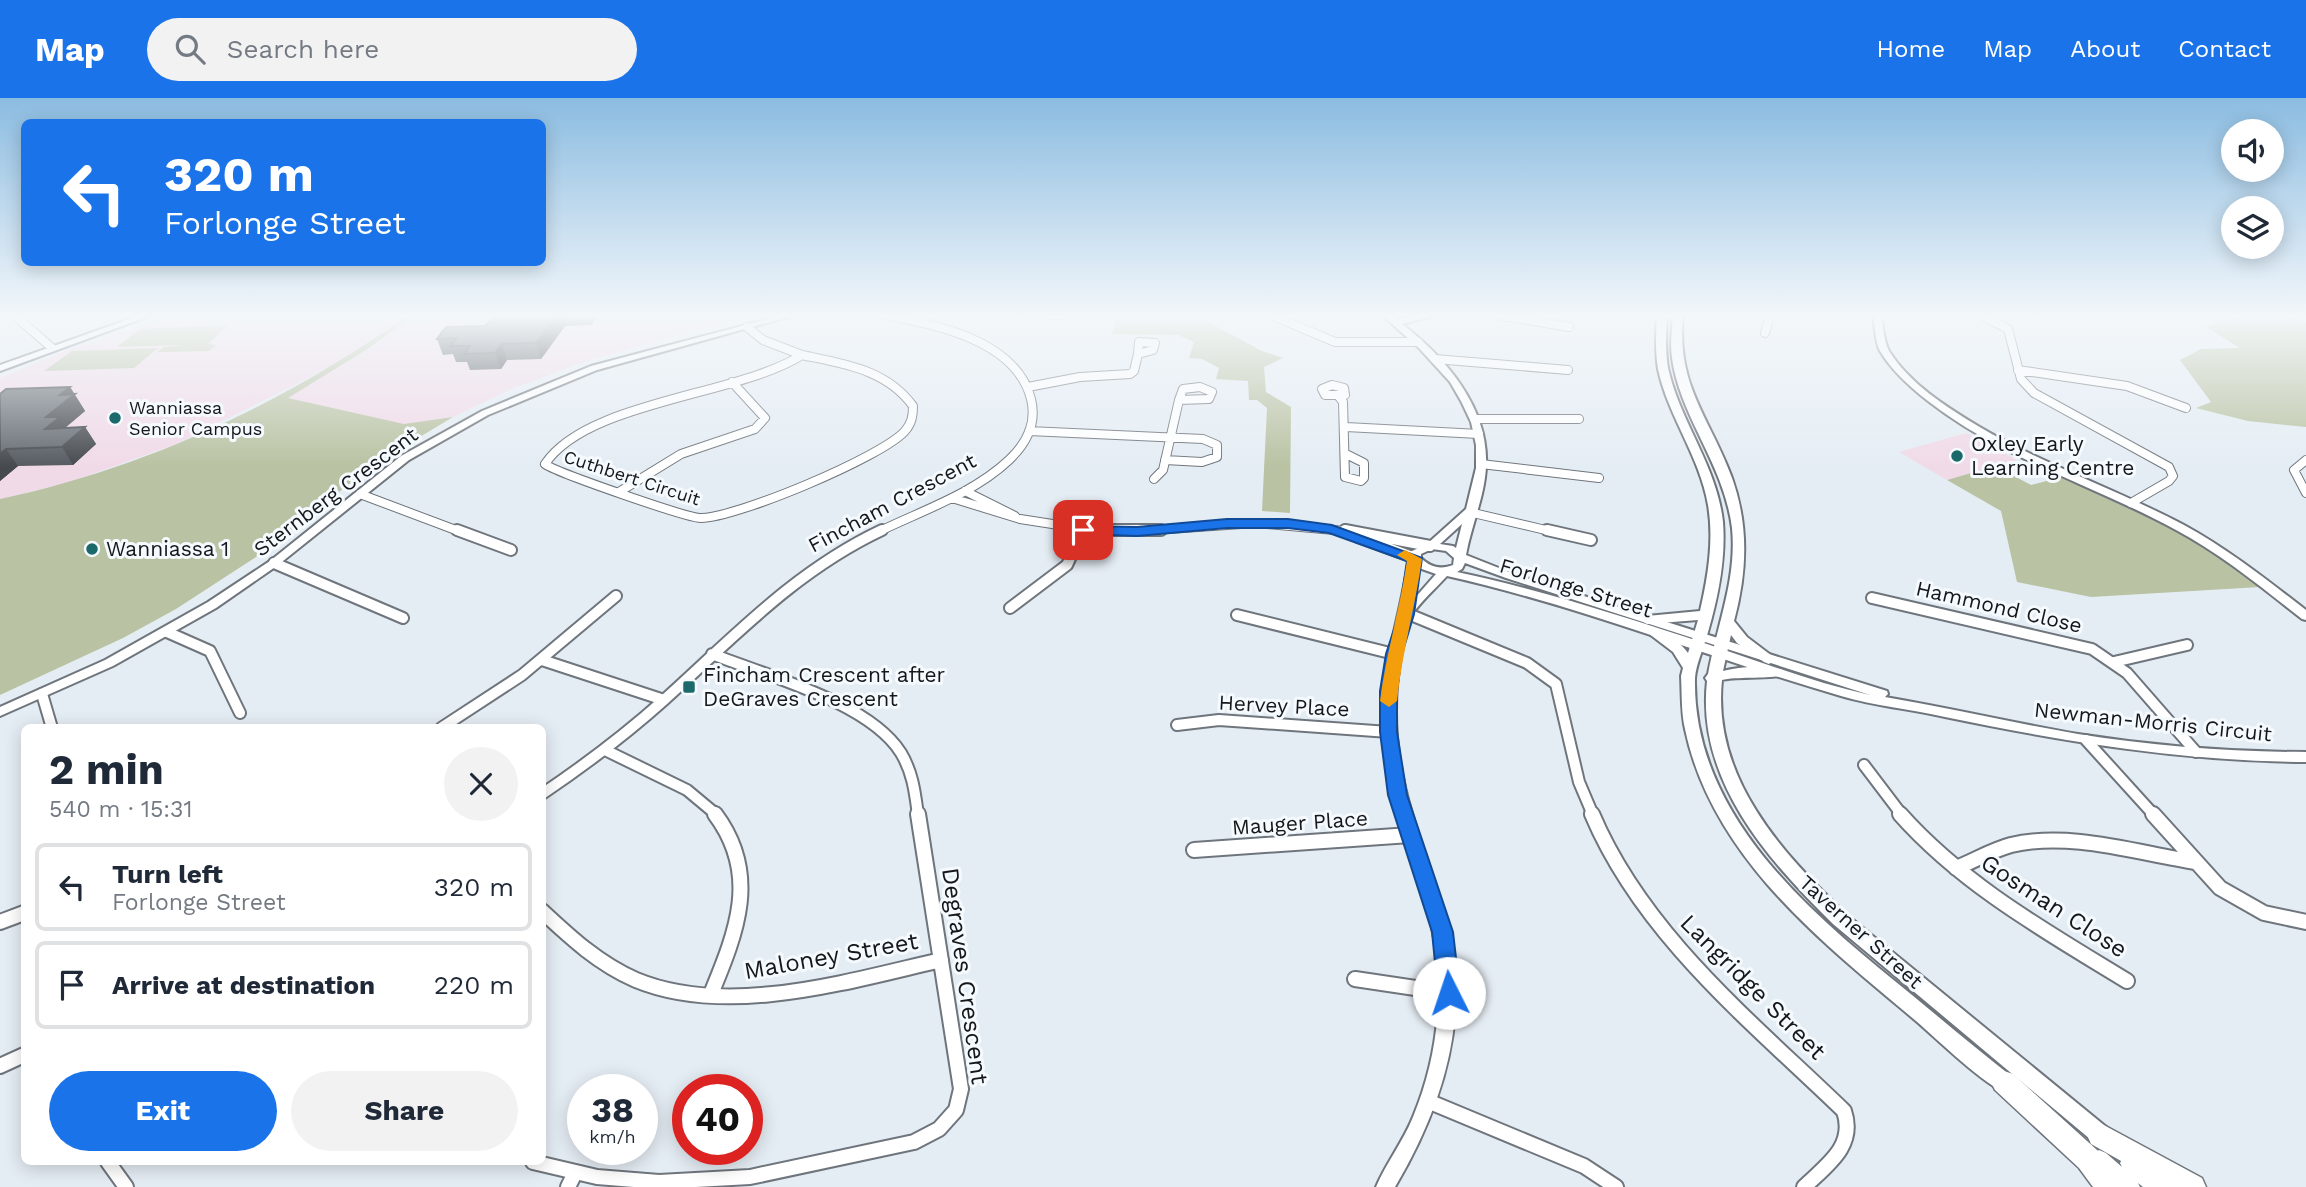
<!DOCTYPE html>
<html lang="en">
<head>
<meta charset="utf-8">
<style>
  body { margin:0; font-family:"Work Sans",sans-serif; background:#f2f2f3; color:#1f2937; height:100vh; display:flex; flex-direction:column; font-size:26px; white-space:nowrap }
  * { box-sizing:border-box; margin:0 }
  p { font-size:23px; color:#747a83 }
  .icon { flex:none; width:38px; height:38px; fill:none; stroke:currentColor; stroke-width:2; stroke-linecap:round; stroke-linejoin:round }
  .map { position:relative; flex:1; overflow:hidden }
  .panel { position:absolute; left:21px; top:626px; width:525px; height:441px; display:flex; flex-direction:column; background:#fff; border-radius:10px; box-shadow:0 4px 18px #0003 }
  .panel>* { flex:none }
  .banner { position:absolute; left:21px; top:21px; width:525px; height:147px; border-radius:10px; box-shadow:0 4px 18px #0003; background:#1a73e8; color:#fff; overflow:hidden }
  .tools { position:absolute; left:2221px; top:21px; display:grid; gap:14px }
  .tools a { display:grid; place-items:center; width:63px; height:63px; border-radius:50%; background:#fff; box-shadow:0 4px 18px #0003; font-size:35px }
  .speed { position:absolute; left:567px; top:976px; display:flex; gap:14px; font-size:35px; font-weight:700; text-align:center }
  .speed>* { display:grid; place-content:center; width:91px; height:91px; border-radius:50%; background:#fff; box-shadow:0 4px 18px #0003; line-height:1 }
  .speed small { font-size:18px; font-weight:400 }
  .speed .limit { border:10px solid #d22; background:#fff; color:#111 }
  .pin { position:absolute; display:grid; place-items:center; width:60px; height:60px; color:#fff; margin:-30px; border-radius:14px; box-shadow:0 4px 10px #0006 }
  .me { position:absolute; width:77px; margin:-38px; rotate:356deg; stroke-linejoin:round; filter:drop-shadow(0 0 5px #0008) }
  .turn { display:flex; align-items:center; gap:24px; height:147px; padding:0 28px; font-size:32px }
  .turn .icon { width:91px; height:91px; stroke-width:2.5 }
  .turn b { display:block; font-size:49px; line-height:60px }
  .round { display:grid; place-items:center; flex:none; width:74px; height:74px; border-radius:37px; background:#f2f2f3 }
  .headline { display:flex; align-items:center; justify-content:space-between; height:119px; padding:0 28px }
  h1 { font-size:42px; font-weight:700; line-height:52px }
  .primary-button { display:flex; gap:14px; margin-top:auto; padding:14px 28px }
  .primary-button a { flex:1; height:80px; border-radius:42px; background:#1a73e8; color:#fff; font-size:28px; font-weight:700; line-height:80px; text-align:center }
  .primary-button a+a { background:#f2f2f3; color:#1f2937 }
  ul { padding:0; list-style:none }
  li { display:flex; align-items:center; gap:21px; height:88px; margin:0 14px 10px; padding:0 14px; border:4px solid #e0e1e3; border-radius:10px }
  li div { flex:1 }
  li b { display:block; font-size:26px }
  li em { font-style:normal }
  header { display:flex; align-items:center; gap:42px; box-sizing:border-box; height:98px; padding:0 35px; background:#1a73e8; color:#fff }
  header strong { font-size:33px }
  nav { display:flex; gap:38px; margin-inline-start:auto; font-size:24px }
  .search { width:490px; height:63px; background:#f2f2f3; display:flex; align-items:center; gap:18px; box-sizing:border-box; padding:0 24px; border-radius:38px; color:#747a83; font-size:26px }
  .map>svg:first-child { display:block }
  .education { fill:#f1dae8 }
  .green { fill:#b9c2a2 }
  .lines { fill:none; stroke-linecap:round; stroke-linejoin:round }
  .minor-far2-casing { stroke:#6f757c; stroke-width:10 }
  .minor-far1-casing { stroke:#6f757c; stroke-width:14 }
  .minor-casing { stroke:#6f757c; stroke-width:18 }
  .tertiary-casing { stroke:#6f757c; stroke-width:4 }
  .secondary-casing { stroke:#6f757c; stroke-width:4 }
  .trunk-casing { stroke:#6f757c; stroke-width:3 }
  .minor-far2 { stroke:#fff; stroke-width:8 }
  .minor-far1 { stroke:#fff; stroke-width:10 }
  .minor { stroke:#fff; stroke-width:14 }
  .tertiary { fill:#fff; fill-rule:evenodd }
  .secondary { fill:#fff; fill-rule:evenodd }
  .trunk { fill:#fff; fill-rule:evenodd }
  .wall { fill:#565b61 }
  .shaded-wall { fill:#464a4f }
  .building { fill:#646a71; stroke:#464a4f; stroke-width:2 }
  .route { fill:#1a73e8; stroke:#114b97; stroke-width:2 }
  .slow { fill:#f59e0b }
  .poi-dot { fill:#1c696b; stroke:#f5fafe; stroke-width:2.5 }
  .labels { text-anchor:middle; stroke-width:6; stroke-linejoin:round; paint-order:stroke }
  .far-poi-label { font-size:18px; fill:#15171a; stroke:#f5fafe; text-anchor:start }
  .far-street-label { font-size:18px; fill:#15171a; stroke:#f5fafe }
  .poi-label { font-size:21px; fill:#15171a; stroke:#f5fafe; text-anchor:start }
  .street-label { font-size:21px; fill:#15171a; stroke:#f5fafe }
  .near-street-label { font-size:24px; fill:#15171a; stroke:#f5fafe }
</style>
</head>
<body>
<header>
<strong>Map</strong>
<div class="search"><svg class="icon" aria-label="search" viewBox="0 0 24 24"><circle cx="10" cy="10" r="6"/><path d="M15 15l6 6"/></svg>Search here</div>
<nav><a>Home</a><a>Map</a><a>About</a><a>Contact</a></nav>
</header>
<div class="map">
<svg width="2306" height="1089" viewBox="0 0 2306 1089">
  <rect width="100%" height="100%" fill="#e5edf4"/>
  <path class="education" d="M 173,217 L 408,217 L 333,268 L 176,346 L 67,385 L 0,401 L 0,280 L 65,253 Z
    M 415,217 L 733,217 L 736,221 L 587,263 L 509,292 L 453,319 L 404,327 L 287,300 L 366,252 Z
    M 1966,335 L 2017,362 L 1947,382 L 1899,354 Z"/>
  <path class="green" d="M 408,217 L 415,217 L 366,252 L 288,300 L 404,326 L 453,319 L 373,367 L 262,455 L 176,511 L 123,540 L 0,597 L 0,401 C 146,370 287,304 408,217 Z
    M 1118,217 L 1196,217 L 1262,253 L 1283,260 L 1264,269 L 1266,294 L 1291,309 L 1290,415 L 1262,413 L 1267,310 L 1257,302 L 1249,302 L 1248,283 L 1216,281 L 1219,270 L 1202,261 L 1189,260 L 1194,244 L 1178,237 L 1112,236 Z
    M 2241,217 L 2282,217 L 2306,225 L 2306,329 L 2248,323 L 2196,310 L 2211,304 L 2180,262 L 2201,251 L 2240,250 L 2206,229 Z
    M 228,227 L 208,246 L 216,247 L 209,253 L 157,254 L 164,249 L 185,247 L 117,249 L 140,231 Z
    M 158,250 L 134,270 L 44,273 L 72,253 Z
    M 1995,368 L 2031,387 L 2062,379 L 2103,396 L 2158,422 L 2211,453 L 2260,489 L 2091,499 L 2017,484 L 2001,413 L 1947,382 Z"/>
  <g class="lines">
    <defs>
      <path id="minor-far2" d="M 14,217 L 51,249
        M 1049,217 L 1062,217
        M 1271,217 L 1335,244 L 1418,244
        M 1497,217 L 1569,229
        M 1981,217 L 2008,231 L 2021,281 L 2034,295 L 2169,369 L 2173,378 L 2169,383 L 2131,405
        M 747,229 L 763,242 L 802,257
        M 1765,235 L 1770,217
        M 1139,244 L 1155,245 L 1153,252 L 1138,256 Z
        M 802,257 C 844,266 886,271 913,308 C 913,317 912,325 905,333 C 882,359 736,420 701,420 C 687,420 555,374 545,366 C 587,303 737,298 802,257 Z
        M 1435,261 L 1568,272
        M 2018,272 L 2127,288 L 2186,310
        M 1332,287 L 1344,290 L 1345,297 L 1325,297 L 1322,291 Z
        M 1028,289 L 1080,279 L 1130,276 L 1134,273 L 1138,256
        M 1200,289 L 1212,294 L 1209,301 L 1179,302 L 1183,291 Z
        M 1339,299 L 1343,304 L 1345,379 L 1361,383 L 1364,380 L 1364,365 L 1346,356
        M 1474,321 L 1579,321
        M 1346,329 L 1479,336
        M 1029,333 L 1203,341 L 1217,347 L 1217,359 L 1202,364 L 1165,362
        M 2306,362 L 2294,372 L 2306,395
        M 1481,366 L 1599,380
        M 1154,381 L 1163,372 L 1179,302
        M 965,393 L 1015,418
        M 619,394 L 681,356 L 755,331 L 765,320 L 732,284
        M 360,396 L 461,434
        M 952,400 L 1020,421 L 1091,432 L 1154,432 L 1256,425 L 1356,434
        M 1469,414 L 1554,434
        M 878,434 C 921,413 973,396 1009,362 C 1027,345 1037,325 1031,301 C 1016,242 936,227 886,217"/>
      <path id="minor-far1" d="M 457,432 L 511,452
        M 1086,432 L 1161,432
        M 1345,432 L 1430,448
        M 1547,432 L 1591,442
        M 1358,439 L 1415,460
        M 274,465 L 403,520
        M 1872,500 L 2092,551 L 2127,575 L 2196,654
        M 1010,510 L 1067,467 L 1083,432
        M 1406,515 L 1527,565 L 1556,586 L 1579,684 L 1593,717
        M 1237,517 L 1394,556
        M 167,534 L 210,553 L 240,615
        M 712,556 C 767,578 869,604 901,655 C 913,675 915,695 918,717
        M 542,562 L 664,602
        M 2114,564 L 2187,547
        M 42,596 L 52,630
        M 1177,627 L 1219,622 L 1389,634
        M 441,630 L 522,577 L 616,498
        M 2086,642 L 2154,717
        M 605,652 L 687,692 L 717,717
        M 1864,667 L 1902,717
        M 542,696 C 585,667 626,636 664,602 C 734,539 795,473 882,432"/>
      <path id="minor" d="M 1592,716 C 1643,837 1752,924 1844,1013 C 1856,1048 1827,1067 1804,1089
        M 1900,716 C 1963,787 2047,834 2127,883
        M 2153,716 L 2220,790 L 2264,815 L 2306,824
        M 1194,752 L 1410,737
        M 1956,770 C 1974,763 1992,752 2011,747 C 2070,733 2137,755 2195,764
        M 542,813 C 571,840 599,866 636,882 C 728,920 849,883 941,862
        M 0,824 L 24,815
        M 1355,881 L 1449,895
        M 711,896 C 737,833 760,776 715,716
        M 0,968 L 24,957
        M 1430,1004 L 1584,1068 L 1616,1089
        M 108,1064 L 126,1089
        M 533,1064 L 597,1079 L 659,1084 L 750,1079 L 914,1044 L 939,1031 L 956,1012 L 961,991 L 918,716
        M 568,1089 L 575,1075"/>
      <path id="tertiary" d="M 141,217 L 152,217 L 0,273 L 0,267 Z
        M 783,217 L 795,217 L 597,272 L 488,317 L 409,362 L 278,467 L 216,510 L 113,568 L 0,618 L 0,609 L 105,562 L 208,504 L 270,463 L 401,358 L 482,313 L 591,268 Z
        M 1382,217 L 1391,217 L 1397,222 L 1418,217 L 1430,217 L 1429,219 L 1402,226 C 1446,260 1489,310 1486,368 C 1485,398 1471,428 1466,457 L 1514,476 L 1887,593 L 1888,596 L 1885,599 C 1950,610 2014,625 2078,636 C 2154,648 2230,654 2306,654 L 2306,664 C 2182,663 2066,644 1945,619 C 1910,611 1875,608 1841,598 C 1709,560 1581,508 1447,478 C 1435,491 1421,503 1411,518 C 1405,527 1404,546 1401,558 C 1391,612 1396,663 1412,715 C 1427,767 1451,818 1455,873 C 1461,950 1434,1023 1395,1089 L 1376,1089 C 1386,1065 1403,1044 1413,1019 C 1443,947 1446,870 1424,796 C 1407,742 1385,689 1382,632 C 1380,571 1402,513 1410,454 L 1427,446 L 1466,411 L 1476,370 L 1476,347 L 1471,324 L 1461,303 L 1450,284 L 1418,249 ZM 1462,426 L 1456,450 L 1453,448 L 1440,446 ZM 1432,451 L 1446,453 L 1454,460 L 1453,467 C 1440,472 1430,469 1421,460 L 1421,456 ZM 1465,465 L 1506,480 L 1870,597 C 1815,585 1761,564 1707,546 C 1625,519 1542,492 1457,474 L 1462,471 ZM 1419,470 L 1436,476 L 1414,501 Z
        M 1873,217 L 1881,217 C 1883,228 1884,244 1889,253 C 1910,286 1945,308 1978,328 C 2044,367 2116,391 2184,427 C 2228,451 2267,482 2306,512 L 2306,522 L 2302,521 C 2261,489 2221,456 2176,432 C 2094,387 2002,361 1928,303 C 1910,289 1892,273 1880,253 C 1875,244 1875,228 1873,217 Z"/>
      <path id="secondary" d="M 1657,217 L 1667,217 C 1666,235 1665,252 1668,270 C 1680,324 1717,368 1723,424 C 1726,461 1718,499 1708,534 C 1704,549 1696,566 1695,580 C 1692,719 1814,818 1912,897 C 1946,925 1980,954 2015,981 L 2018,987 L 2015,993 L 2008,996 C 1984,987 1938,942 1916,923 C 1822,844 1712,759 1685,631 C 1681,614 1682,595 1681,578 L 1683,570 L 1673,554 L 1648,535 L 1655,531 C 1667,535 1681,545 1688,555 L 1698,522 L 1647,526 L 1640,522 L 1647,518 L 1700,513 C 1708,478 1714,442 1708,407 C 1700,359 1668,318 1658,271 C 1655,253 1656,235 1657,217 Z
        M 1673,217 L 1683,217 C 1676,288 1709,318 1732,380 C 1749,428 1747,474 1734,523 L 1747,539 L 1776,561 L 1769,566 L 1764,564 L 1737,545 L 1731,537 L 1723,573 C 1737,569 1777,565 1787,575 C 1779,582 1738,578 1722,582 C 1712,679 1781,754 1846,816 L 2110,1032 L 2113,1039 L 2110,1046 L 2103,1049 L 2096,1046 L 1833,826 C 1768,762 1696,682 1707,583 L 1705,580 L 1708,576 C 1717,527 1737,481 1732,430 C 1724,366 1680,319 1672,260 C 1670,245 1672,231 1673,217 Z
        M 2099,1052 L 2106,1055 L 2122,1069 L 2120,1065 L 2124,1058 L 2131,1055 C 2145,1060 2164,1075 2170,1089 L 2143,1089 L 2138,1085 L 2140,1089 L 2113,1089 L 2092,1069 L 2088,1062 L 2092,1055 Z"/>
      <path id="trunk" d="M 2004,973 L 2013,976 L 2097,1052 L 2123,1089 L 2093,1089 L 2079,1070 L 1995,992 L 1991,984 L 1995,976 Z
        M 2100,1025 L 2202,1080 L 2206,1089 L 2167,1089 L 2091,1046 L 2087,1037 L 2091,1028 Z"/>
    </defs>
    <use href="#minor-far2" class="minor-far2-casing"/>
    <use href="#minor-far1" class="minor-far1-casing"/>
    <use href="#minor" class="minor-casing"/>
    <use href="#tertiary" class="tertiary-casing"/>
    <use href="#secondary" class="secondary-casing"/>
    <use href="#trunk" class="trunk-casing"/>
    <use href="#minor-far2" class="minor-far2"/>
    <use href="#minor-far1" class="minor-far1"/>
    <use href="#minor" class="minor"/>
    <use href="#tertiary" class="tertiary"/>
    <use href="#secondary" class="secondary"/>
    <use href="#trunk" class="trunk"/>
  </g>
  <path class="wall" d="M 499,217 L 597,217 L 597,218 L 591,227 L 565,228 L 541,261 L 507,262 L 501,271 L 470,272 L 467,264 L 456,264 L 453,256 L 443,257 L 437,241 L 484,228 Z
    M 70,289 L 85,313 L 66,329 L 66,330 L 85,329 L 96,346 L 73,367 L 18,368 L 0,383 L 0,296 Z"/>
  <path class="shaded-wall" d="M 557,217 L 562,217 L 565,228 L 541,261 L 536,245 Z
    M 588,217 L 597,217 L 591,227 Z
    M 502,246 L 507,262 L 501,271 L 495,255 Z
    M 70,289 L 85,313 L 66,329 L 70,336 L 45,331 L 46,319 L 60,297 Z
    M 85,329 L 96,346 L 73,367 L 62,349 Z
    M 6,351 L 18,368 L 0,383 L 0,356 Z"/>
  <path class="building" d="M 499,217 L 557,217 L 536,245 L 502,246 L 495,255 L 464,256 L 470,248 L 450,248 L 457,240 L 437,241 L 446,229 L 484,228 Z
    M 70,289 L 60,297 L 75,296 L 46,319 L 60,319 L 45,331 L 85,329 L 62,349 L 6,351 L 0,356 L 0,296 L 6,291 Z"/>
  <linearGradient id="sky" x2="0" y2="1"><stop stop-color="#8bbce1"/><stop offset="0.59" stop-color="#f3f7fa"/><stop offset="1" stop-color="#f3f7fa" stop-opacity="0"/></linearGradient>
  <rect width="2306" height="369" fill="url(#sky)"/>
  <path class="route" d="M 1227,421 L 1288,421 L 1332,427 L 1422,460 L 1414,516 L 1402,556 L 1397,593 L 1397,634 L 1407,697 L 1453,834 L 1460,895 L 1456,902 L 1449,904 L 1441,902 L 1438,895 L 1432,834 L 1388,697 L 1380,634 L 1380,593 L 1386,556 L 1399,516 L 1407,463 L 1329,435 L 1288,430 L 1227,430 L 1137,438 L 1083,436 L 1075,432 L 1083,428 L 1137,429 Z"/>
  <path class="slow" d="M 1405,452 L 1422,461 C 1415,509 1402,555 1397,603 L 1389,609 L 1380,603 C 1386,556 1400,511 1407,463 L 1397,457 Z"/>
  <g class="poi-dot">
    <circle cx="115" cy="320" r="7"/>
    <circle cx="1957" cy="358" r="7"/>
    <circle cx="92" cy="451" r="7"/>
    <rect x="682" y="582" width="14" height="14" rx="3.5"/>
  </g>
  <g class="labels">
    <g class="far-poi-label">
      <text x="129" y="316">Wanniassa<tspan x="129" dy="21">Senior Campus</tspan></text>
    </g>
    <g class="far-street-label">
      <text transform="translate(632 380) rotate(18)" y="6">Cuthbert Circuit</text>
    </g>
    <g class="poi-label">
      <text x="1971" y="353">Oxley Early<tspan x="1971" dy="24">Learning Centre</tspan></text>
      <text x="106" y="458">Wanniassa 1</text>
      <text x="703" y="584">Fincham Crescent after<tspan x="703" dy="24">DeGraves Crescent</tspan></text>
    </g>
    <g class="street-label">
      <text transform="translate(336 394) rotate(-37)" y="7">Sternberg Crescent</text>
      <text transform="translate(892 405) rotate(-28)" y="7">Fincham Crescent</text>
      <text transform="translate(1576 490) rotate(17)" y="7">Forlonge Street</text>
      <text transform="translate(1999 509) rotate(13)" y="7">Hammond Close</text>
      <text transform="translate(1284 608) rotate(3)" y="7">Hervey Place</text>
      <text transform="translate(2153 624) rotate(6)" y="7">Newman-Morris Circuit</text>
      <text transform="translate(1300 725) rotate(-4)" y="7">Mauger Place</text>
      <text transform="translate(1861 834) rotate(42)" y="7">Taverner Street</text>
    </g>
    <g class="near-street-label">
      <text transform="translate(2054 808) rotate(33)" y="8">Gosman Close</text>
      <text transform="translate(831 858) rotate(-10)" y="8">Maloney Street</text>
      <text transform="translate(965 878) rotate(82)" y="8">Degraves Crescent</text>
      <text transform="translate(1753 889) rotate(45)" y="8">Langridge Street</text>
    </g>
  </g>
</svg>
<div class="tools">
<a><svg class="icon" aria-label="sound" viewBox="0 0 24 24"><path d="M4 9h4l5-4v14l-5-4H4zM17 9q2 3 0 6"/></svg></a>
<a><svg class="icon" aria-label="layers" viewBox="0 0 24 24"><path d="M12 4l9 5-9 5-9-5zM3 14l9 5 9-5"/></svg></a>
</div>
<div class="speed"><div>38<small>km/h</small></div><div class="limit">40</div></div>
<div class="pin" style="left:1083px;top:432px;background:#d93025"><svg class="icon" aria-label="arrive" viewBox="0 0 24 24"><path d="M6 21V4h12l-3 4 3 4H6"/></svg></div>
<svg class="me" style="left:1449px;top:895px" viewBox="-20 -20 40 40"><circle r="19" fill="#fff"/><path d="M0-13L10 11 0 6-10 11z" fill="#1a73e8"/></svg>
<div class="banner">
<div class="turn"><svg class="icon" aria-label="left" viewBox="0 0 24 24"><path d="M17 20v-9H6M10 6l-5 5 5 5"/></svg><div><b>320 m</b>Forlonge Street</div></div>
</div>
<section class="panel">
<div class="headline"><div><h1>2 min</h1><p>540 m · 15:31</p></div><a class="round"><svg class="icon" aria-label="close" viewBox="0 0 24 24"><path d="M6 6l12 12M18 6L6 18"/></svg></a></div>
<ul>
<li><svg class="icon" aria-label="left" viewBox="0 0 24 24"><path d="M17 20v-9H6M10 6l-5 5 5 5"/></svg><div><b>Turn left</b><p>Forlonge Street</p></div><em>320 m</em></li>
<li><svg class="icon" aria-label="arrive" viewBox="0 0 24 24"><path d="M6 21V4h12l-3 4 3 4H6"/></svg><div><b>Arrive at destination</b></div><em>220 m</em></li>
</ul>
<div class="primary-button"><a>Exit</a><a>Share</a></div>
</section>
</div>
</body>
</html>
